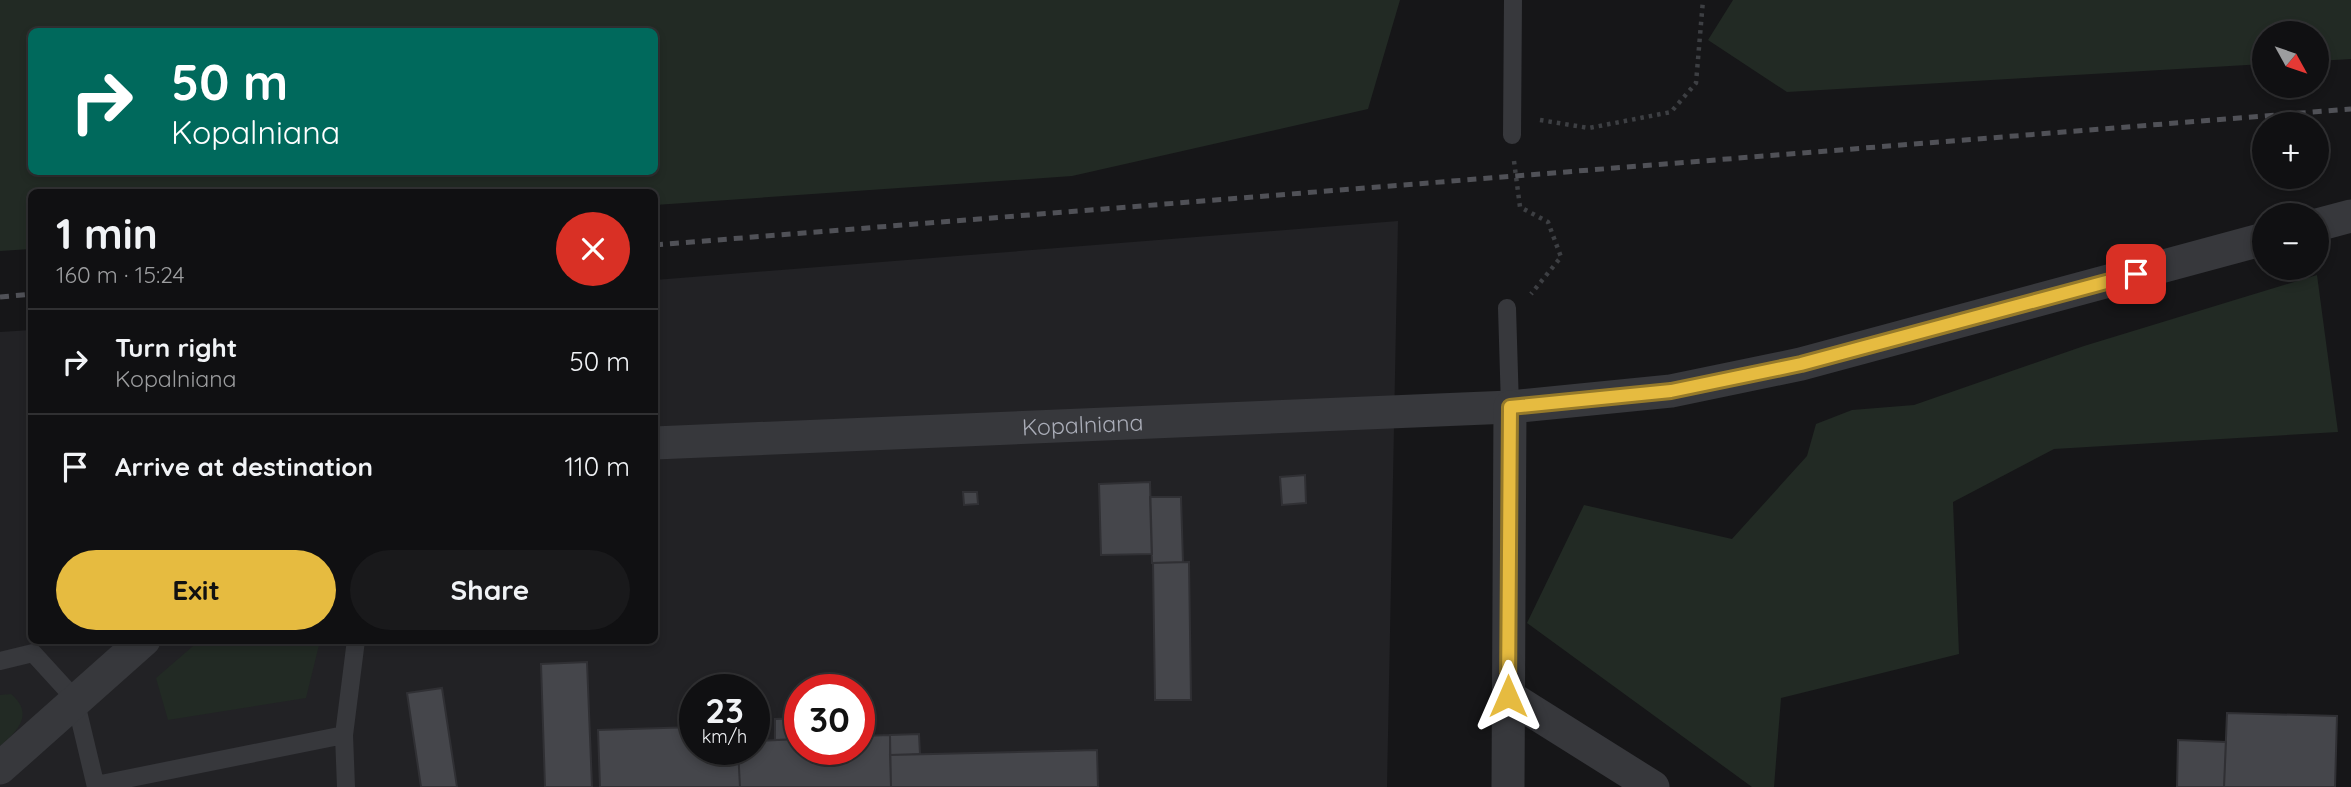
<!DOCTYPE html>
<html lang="en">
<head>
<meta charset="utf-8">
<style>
  body { margin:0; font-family:Quicksand,sans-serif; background:#19191b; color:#f1f3f6; height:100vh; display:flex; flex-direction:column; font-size:26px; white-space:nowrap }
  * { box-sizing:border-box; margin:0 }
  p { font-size:23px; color:#9c9d9f }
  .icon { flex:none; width:38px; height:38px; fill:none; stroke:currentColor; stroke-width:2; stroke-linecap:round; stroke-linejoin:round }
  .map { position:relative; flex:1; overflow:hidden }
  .details { position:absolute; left:28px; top:189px; width:630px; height:455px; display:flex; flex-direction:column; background:#101012; border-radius:10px; box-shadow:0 4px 10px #0003,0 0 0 2px #303032 }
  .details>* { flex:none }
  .top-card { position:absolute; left:28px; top:28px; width:630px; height:147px; border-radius:10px; box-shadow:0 4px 10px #0003,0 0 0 2px #303032; background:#00695c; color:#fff; overflow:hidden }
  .needle { width:46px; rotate:130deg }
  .fabs { position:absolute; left:2252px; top:21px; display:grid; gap:14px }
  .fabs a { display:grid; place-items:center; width:77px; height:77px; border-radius:50%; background:#101012; box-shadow:0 4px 10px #0003,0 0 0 2px #303032; font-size:35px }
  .speed { position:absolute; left:679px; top:674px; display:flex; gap:14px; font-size:35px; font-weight:700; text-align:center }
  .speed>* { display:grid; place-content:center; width:91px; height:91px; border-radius:50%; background:#101012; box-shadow:0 4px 10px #0003,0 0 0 2px #303032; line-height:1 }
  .speed small { font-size:18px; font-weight:400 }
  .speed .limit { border:10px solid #d22; background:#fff; color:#111 }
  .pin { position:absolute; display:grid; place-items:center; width:60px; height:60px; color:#fff; margin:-30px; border-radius:14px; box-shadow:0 4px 10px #0006 }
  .me { position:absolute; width:77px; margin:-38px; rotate:0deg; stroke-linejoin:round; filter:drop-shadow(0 0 5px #0008) }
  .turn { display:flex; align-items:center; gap:24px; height:147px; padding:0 28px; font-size:32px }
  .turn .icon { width:91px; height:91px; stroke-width:2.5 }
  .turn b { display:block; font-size:49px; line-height:60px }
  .round { display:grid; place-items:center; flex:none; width:74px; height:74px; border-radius:37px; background:#19191b }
  .summary { display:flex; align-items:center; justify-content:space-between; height:119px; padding:0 28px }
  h1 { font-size:42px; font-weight:700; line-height:52px }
  .action { display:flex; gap:14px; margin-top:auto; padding:14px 28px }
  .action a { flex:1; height:80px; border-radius:42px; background:#e6bb40; color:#111; font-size:28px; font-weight:700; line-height:80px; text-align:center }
  .action a+a { background:#19191b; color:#f1f3f6 }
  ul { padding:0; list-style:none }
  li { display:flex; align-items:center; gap:21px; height:105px; padding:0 28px; border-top:2px solid #303032 }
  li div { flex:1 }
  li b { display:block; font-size:26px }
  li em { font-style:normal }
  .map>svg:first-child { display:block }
  .built { fill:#222225; fill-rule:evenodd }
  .green { fill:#222a24; fill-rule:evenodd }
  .building { fill:#45464b; stroke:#303034; stroke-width:2 }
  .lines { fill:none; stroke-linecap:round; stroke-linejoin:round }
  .path { stroke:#3d3f43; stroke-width:4.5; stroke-dasharray:3.5 5; stroke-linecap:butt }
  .service { stroke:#37383c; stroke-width:18 }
  .minor { stroke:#37383c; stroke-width:33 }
  .rail { stroke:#505157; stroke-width:5; stroke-dasharray:9 7; stroke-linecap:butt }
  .route-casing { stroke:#967a2a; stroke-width:18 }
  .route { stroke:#e6bb40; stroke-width:12 }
  .labels { text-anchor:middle; stroke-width:7; stroke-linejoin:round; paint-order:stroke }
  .street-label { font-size:23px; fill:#a9acb7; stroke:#111113 }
</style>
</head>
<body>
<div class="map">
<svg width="2351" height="787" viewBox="0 0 2351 787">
  <rect width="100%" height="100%" fill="#161618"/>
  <path class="built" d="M 1398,221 L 1387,787 L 0,787 L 0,332 L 31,330 L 32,640 L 654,640 L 655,280 ZM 695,690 L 754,690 L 754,749 L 695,749 ZM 800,690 L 859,690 L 859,749 L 800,749 Z"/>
  <path class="green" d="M 0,0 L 1400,0 L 1368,109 L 1072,176 L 655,205 L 654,192 L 32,192 L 31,249 L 0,251 ZM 32,32 L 654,32 L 654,172 L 32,172 Z
    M 1733,0 L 2351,0 L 2351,59 L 2317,61 L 2317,33 L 2264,33 L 2264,64 L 1787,92 L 1708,40 Z
    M 2317,275 L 2338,432 L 2054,449 L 1953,502 L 1959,654 L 1781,698 L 1774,787 L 1752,787 L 1527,623 L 1584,505 L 1732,539 L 1807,456 L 1816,424 L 1852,410 L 1914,405 L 2084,346 Z
    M 200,640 L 319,640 L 320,641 L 306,698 L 168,720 L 156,678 Z
    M 11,694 C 35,714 17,732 0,746 L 0,695 Z"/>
  <path class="building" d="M 1305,475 L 1306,503 L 1282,505 L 1280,477 Z
    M 1150,482 L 1152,554 L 1101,555 L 1099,484 Z
    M 963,492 L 977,492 L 978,504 L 964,505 Z
    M 1150,497 L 1181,497 L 1183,562 L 1152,563 Z
    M 1189,562 L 1191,700 L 1155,700 L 1153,563 Z
    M 587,662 L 592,787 L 545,787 L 541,664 Z
    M 442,688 L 457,787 L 421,787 L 407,693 Z
    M 2227,713 L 2337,716 L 2335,787 L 2224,787 Z
    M 800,718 L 800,739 L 775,740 L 775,719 Z
    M 695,727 L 695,749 L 738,749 L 740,787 L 600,787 L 598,730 Z
    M 919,734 L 920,754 L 890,755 L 890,735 Z
    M 890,735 L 891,787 L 740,787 L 738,749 L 754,749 L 754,741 L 800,739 L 800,749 L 859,749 L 859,736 Z
    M 2178,740 L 2226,742 L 2224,787 L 2177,787 Z
    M 1097,750 L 1098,787 L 891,787 L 890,755 Z"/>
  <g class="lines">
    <path class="path" d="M 1540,120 L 1589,128 L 1671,112 L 1696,83 L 1703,0
      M 1514,161 L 1520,207 L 1548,222 L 1561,257 L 1531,294"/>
    <path class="service" d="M 1512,135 L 1513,0
      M 1507,308 L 1510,407
      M 0,661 L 33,653 L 75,699 L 96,787
      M 96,785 L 344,735
      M 346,787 L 344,735 L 356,640"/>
    <g class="minor">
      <path d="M 2317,225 L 2351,216"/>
      <path id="s1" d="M 654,443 L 1510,407 L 1671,391 L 1801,364 L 2264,239"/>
      <path d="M 1508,696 L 1653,787"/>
      <path d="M 0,768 L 144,640"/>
      <path d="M 1508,787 L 1510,407"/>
    </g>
    <path class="rail" d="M 654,245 L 2351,109
      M 0,297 L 32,294"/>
  </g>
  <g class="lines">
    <defs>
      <path id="route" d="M 1508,696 L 1510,407 L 1671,391 L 1801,364 L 2136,274"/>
    </defs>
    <use href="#route" class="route-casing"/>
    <use href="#route" class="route"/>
  </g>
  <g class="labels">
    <g class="street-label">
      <text dy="8" stroke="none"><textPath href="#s1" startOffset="429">Kopalniana</textPath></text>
    </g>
  </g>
</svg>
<div class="fabs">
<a><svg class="needle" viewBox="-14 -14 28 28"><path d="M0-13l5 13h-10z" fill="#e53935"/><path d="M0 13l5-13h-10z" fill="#9c9d9f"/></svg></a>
<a>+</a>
<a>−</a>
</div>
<div class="speed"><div>23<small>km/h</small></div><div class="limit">30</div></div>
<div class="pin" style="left:2136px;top:274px;background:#d93025"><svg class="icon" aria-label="arrive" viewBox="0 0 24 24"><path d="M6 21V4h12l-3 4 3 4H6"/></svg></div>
<svg class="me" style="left:1508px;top:696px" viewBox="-20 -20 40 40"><path d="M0-17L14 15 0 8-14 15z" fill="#e6bb40" stroke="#fff" stroke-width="4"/></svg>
<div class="top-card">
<div class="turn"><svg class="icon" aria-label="right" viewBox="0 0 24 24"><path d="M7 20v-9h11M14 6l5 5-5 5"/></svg><div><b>50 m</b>Kopalniana</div></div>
</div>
<section class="details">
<div class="summary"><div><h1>1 min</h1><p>160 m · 15:24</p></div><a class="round" style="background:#d93025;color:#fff"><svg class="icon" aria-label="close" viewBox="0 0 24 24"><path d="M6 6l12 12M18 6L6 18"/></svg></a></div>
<ul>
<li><svg class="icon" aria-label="right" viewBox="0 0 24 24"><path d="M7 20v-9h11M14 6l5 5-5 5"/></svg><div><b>Turn right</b><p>Kopalniana</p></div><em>50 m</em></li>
<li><svg class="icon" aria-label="arrive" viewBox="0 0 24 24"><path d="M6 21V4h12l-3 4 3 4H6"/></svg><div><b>Arrive at destination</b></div><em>110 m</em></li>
</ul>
<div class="action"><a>Exit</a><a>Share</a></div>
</section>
</div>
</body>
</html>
